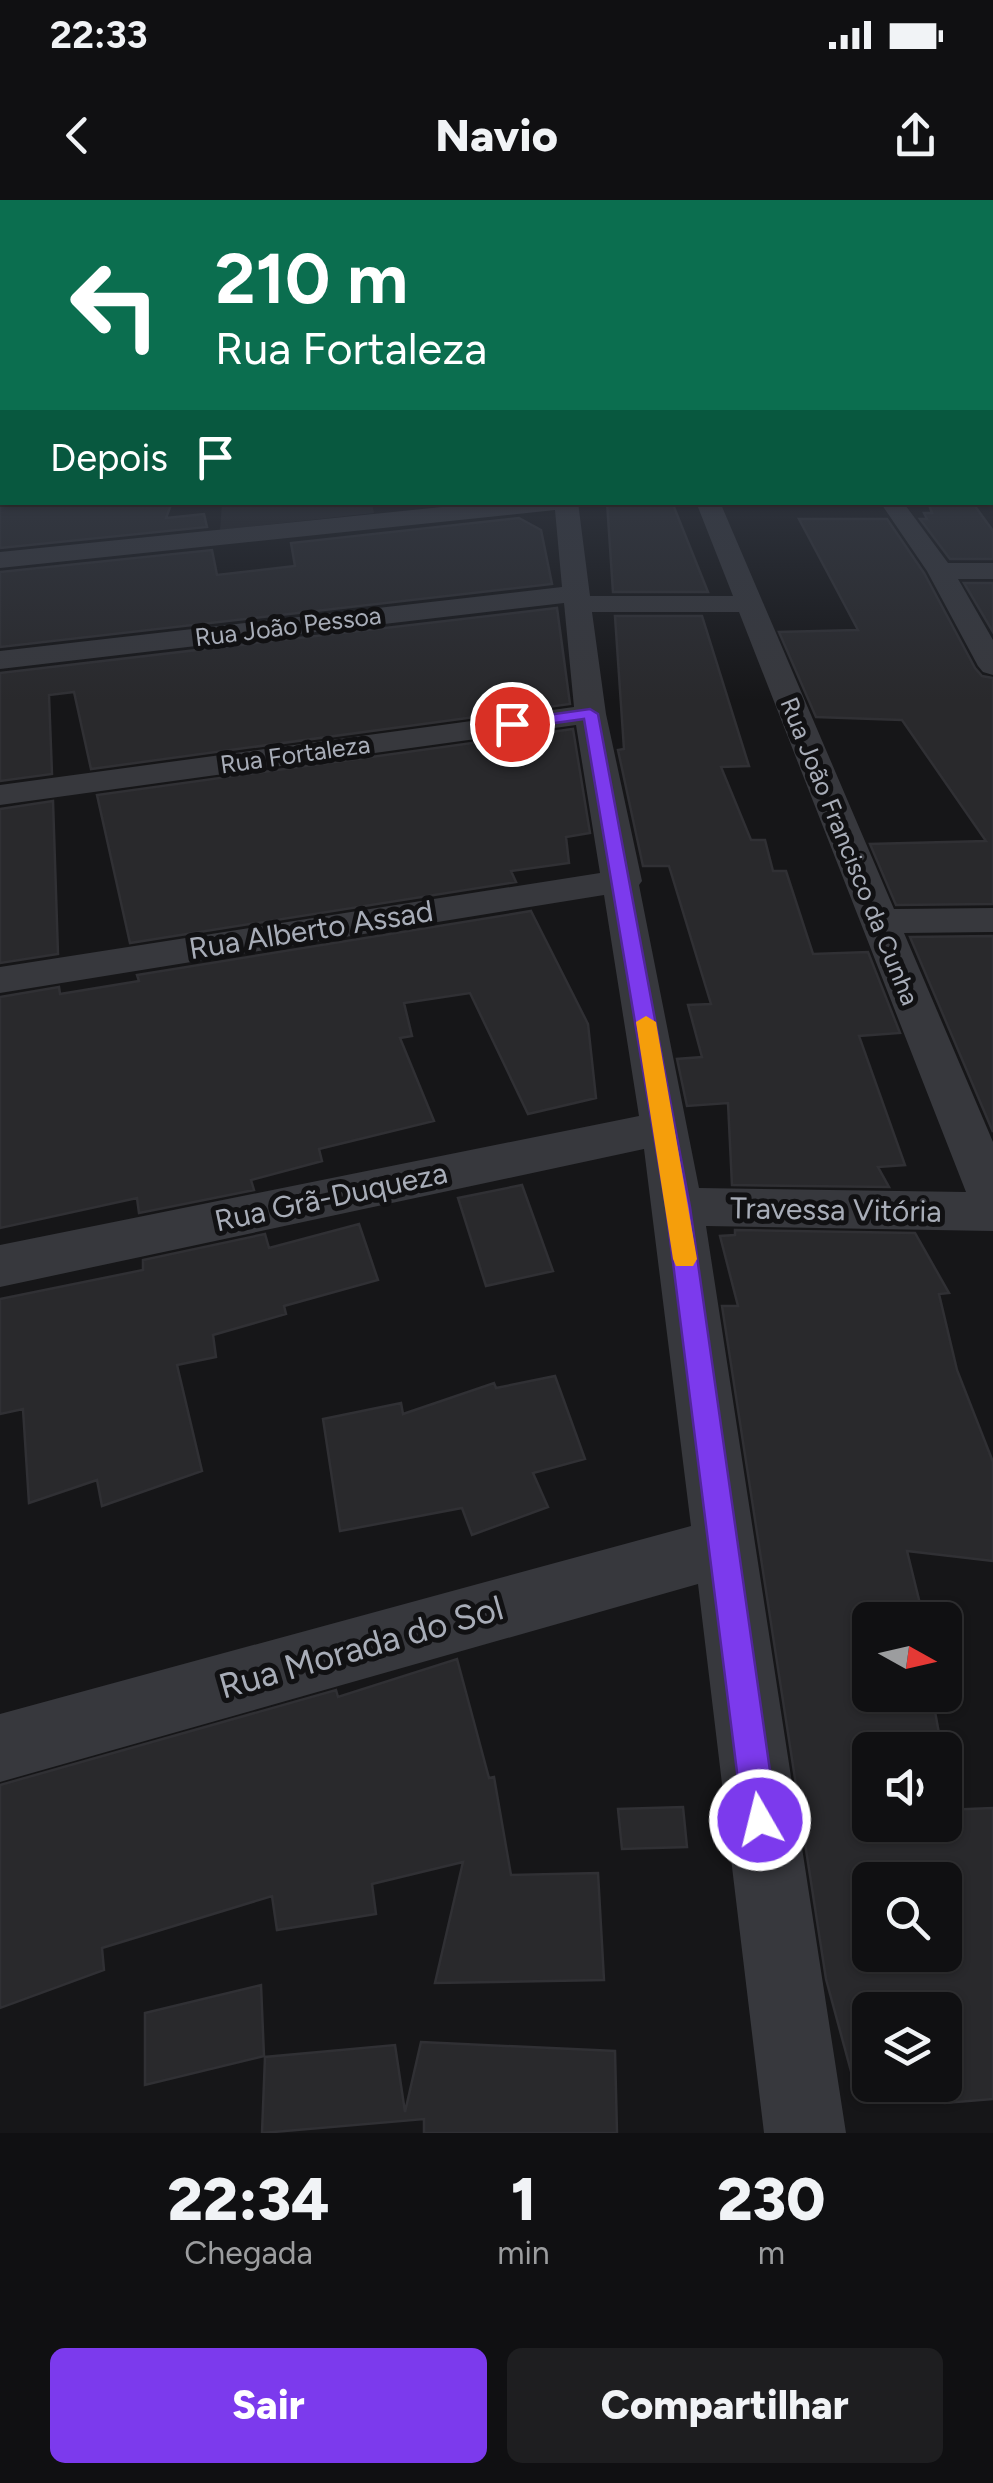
<!DOCTYPE html>
<html lang="pt">
<head>
<meta charset="utf-8">
<style>
  body { margin:0; font-family:Figtree,sans-serif; background:#1e1e20; color:#f1f3f6; height:100vh; display:flex; flex-direction:column; font-size:38px; white-space:nowrap }
  * { box-sizing:border-box; margin:0 }
  p { font-size:32px; color:#9c9d9f }
  .icon { flex:none; width:55px; height:55px; fill:none; stroke:currentColor; stroke-width:2; stroke-linecap:round; stroke-linejoin:round }
  .map { position:relative; height:1933px; overflow:hidden }
  .drawer { display:flex; flex-direction:column; background:#101012; flex:1 }
  .drawer>* { flex:none }
  .banner { position:absolute; left:0px; top:0px; width:995px; height:305px; box-shadow:0 2px 8px #0004,0 0 0 2px #303032; background:#0b6e4f; color:#fff; overflow:hidden }
  .needle { width:65px; rotate:98deg }
  .controls { position:absolute; left:852px; top:1402px; display:grid; gap:20px }
  .controls a { display:grid; place-items:center; width:110px; height:110px; border-radius:15px; background:#101012; box-shadow:0 2px 8px #0004,0 0 0 2px #303032; font-size:50px }
  .pin { position:absolute; display:grid; place-items:center; width:85px; height:85px; color:#fff; margin:-42px; border:5px solid #fff; border-radius:50%; box-shadow:0 2px 10px #0007 }
  .me { position:absolute; width:110px; margin:-55px; rotate:352deg; stroke-linejoin:round; filter:drop-shadow(0 0 8px #0008) }
  .turn { display:flex; align-items:center; gap:35px; height:210px; padding:0 50px; font-size:45px }
  .turn .icon { width:130px; height:130px; stroke-width:2.5 }
  .turn b { display:block; font-size:70px; line-height:85px }
  .then { display:flex; align-items:center; height:95px; padding:0 50px; background:#0003; gap:20px; font-size:38px }
  .eta { display:flex; justify-content:space-evenly; align-items:center; height:170px; text-align:center }
  .eta b { font-size:60px; font-weight:800; line-height:70px }
  .cta { display:flex; gap:20px; margin-top:auto; padding:20px 50px }
  .cta a { flex:1; height:115px; border-radius:15px; background:#7c3aed; color:#fff; font-size:40px; font-weight:800; line-height:115px; text-align:center }
  .cta a+a { background:#1e1e20; color:#f1f3f6 }
  .status { display:flex; justify-content:space-between; align-items:center; height:70px; padding:0 50px; background:#101012; direction:ltr }
  .status svg { height:28px; fill:currentColor }
  header { display:flex; justify-content:space-between; align-items:center; height:130px; padding:0 50px; background:#101012; font-size:45px; font-weight:800 }
  .map>svg:first-child { display:block }
  .built { fill:#222225 }
  .building { fill:#29292c; stroke:#303034; stroke-width:2.5; fill-rule:evenodd }
  .lines { fill:none; stroke-linecap:round; stroke-linejoin:round }
  .minor { fill:#37383d; fill-rule:evenodd }
  .major { fill:#53555c; fill-rule:evenodd }
  .route { fill:#7c3aed; stroke:#51269a; stroke-width:2.5 }
  .slow { fill:#f59e0b }
  .labels { text-anchor:middle; stroke-width:10; stroke-linejoin:round; paint-order:stroke }
  .far-street-label { font-size:25px; fill:#a8adb8; stroke:#111113 }
  .street-label { font-size:30px; fill:#a8adb8; stroke:#111113 }
  .near-street-label { font-size:35px; fill:#a8adb8; stroke:#111113 }
</style>
</head>
<body>
<div class="status"><b>22:33</b><svg viewBox="0 0 49 12"><path d="M0 12V9h3v3zM5 12V6h3v6zM10 12V3h3v9zM15 12V0h3v12zM26 1h20v11H26zM47 4h2v5h-2z"/></svg></div>
<header><svg class="icon" aria-label="back" viewBox="0 0 24 24"><path d="M15 5l-7 7 7 7"/></svg>Navio<svg class="icon" aria-label="share" viewBox="0 0 24 24"><path d="M12 15V3M7 8l5-5 5 5M5 13v7h14v-7"/></svg></header>
<div class="map">
<svg width="993" height="1933" viewBox="0 0 993 1933">
  <rect width="100%" height="100%" fill="#161618"/>
  <path class="built" d="M 222,303 L 372,303 L 374,313 L 220,330 Z"/>
  <path class="building" d="M 0,302 L 172,302 L 166,318 L 204,314 L 207,327 L 0,348 Z
    M 607,302 L 672,302 L 708,392 L 613,392 Z
    M 928,302 L 972,302 L 993,331 L 993,359 L 950,359 L 920,319 L 927,319 L 924,313 L 932,313 Z
    M 519,318 L 541,330 L 552,384 L 0,447 L 0,372 L 212,350 L 217,375 L 295,366 L 291,343 Z
    M 799,319 L 887,319 L 924,373 L 975,468 L 982,476 L 993,478 L 993,704 L 896,705 L 870,644 L 986,641 L 902,520 L 816,517 L 779,432 L 858,430 Z
    M 964,383 L 993,383 L 993,432 Z
    M 557,408 L 570,504 L 91,569 L 74,492 L 49,495 L 52,574 L 0,581 L 0,473 Z
    M 615,416 L 702,416 L 749,566 L 721,567 L 751,640 L 765,640 L 773,671 L 786,671 L 813,754 L 868,752 L 900,833 L 859,836 L 905,965 L 878,967 L 889,987 L 732,985 L 728,903 L 687,906 L 677,859 L 702,857 L 688,805 L 711,804 L 669,666 L 643,666 L 618,550 L 624,549 Z
    M 573,529 L 590,633 L 566,637 L 569,663 L 511,671 L 516,682 L 130,743 L 97,595 Z
    M 53,601 L 58,754 L 0,763 L 0,609 Z
    M 531,711 L 588,824 L 596,898 L 528,914 L 470,793 L 404,803 L 412,836 L 400,838 L 434,921 L 319,949 L 322,961 L 251,980 L 254,990 L 139,1013 L 137,998 L 0,1028 L 0,797 L 59,787 L 60,794 L 139,781 L 137,775 Z
    M 993,736 L 993,932 L 910,737 Z
    M 522,985 L 553,1071 L 486,1086 L 458,998 Z
    M 359,1024 L 378,1080 L 284,1106 L 286,1114 L 213,1135 L 216,1157 L 177,1165 L 202,1271 L 102,1306 L 97,1280 L 29,1303 L 23,1209 L 0,1214 L 0,1099 L 143,1070 L 143,1060 L 265,1034 L 269,1048 Z
    M 735,1030 L 915,1033 L 949,1093 L 939,1094 L 957,1170 L 993,1262 L 993,1361 L 907,1351 L 924,1420 L 870,1420 L 870,1495 L 932,1495 L 942,1550 L 870,1550 L 870,1625 L 945,1625 L 945,1610 L 993,1608 L 993,1899 L 945,1903 L 945,1810 L 870,1810 L 870,1895 L 858,1897 L 826,1779 L 722,1106 L 738,1106 L 720,1036 L 735,1035 ZM 870,1680 L 945,1680 L 945,1755 L 870,1755 Z
    M 555,1176 L 585,1259 L 533,1273 L 548,1307 L 472,1335 L 462,1308 L 340,1331 L 323,1219 L 401,1203 L 403,1214 L 494,1183 L 496,1188 Z
    M 457,1459 L 489,1578 L 494,1577 L 511,1675 L 598,1673 L 604,1780 L 435,1783 L 463,1662 L 372,1684 L 376,1714 L 277,1730 L 272,1696 L 102,1748 L 104,1770 L 0,1808 L 0,1585 L 336,1490 L 338,1497 Z
    M 683,1607 L 687,1647 L 622,1649 L 618,1609 Z
    M 261,1785 L 264,1856 L 145,1885 L 145,1813 Z
    M 421,1842 L 615,1851 L 617,1933 L 424,1933 L 424,1919 L 262,1933 L 265,1857 L 395,1845 L 405,1912 Z"/>
  <g class="lines">
    <path class="minor" d="M 1,230 L 2,246 L 0,246 L 0,230 Z
      M 491,302 L 578,302 L 590,396 L 733,396 L 696,302 L 720,302 L 894,709 L 993,708 L 993,732 L 904,733 L 993,942 L 993,1031 L 706,1026 L 846,1933 L 764,1933 L 698,1384 L 0,1582 L 0,1514 L 691,1326 L 644,949 L 0,1087 L 0,1045 L 639,916 L 604,695 L 0,793 L 0,767 L 600,673 L 576,525 L 0,605 L 0,585 L 574,507 L 564,403 L 0,469 L 0,451 L 562,387 L 555,310 L 0,368 L 0,352 ZM 592,412 L 739,412 L 966,992 L 699,988 L 639,685 L 642,681 L 606,514 Z
      M 880,302 L 903,302 L 948,363 L 993,363 L 993,379 L 958,379 L 993,440 L 993,475 L 983,472 L 978,466 L 927,371 Z"/>
    <path class="major" d="M 992,235 L 993,235 L 993,249 L 992,249 Z
      M 2,263 L 2,279 L 0,280 L 0,264 Z"/>
  </g>
  <linearGradient id="sky" x2="0" y2="1"><stop stop-color="#0c0c0d"/><stop offset="0.46" stop-color="#363c48"/><stop offset="1" stop-color="#363c48" stop-opacity="0"/></linearGradient>
  <rect width="993" height="501" fill="url(#sky)"/>
  <path class="route" d="M 590,509 L 598,514 L 690,1007 L 777,1620 L 772,1632 L 760,1637 L 748,1632 L 743,1620 L 666,1007 L 584,519 L 512,529 L 504,524 L 512,520 Z"/>
  <path class="slow" d="M 646,816 L 656,822 L 697,1059 L 693,1066 L 676,1066 L 673,1059 L 636,822 Z"/>
  <g class="labels">
    <g class="far-street-label">
      <text transform="translate(288 426) rotate(-7)" y="9">Rua João Pessoa</text>
      <text transform="translate(295 554) rotate(-8)" y="9">Rua Fortaleza</text>
      <text transform="translate(850 651) rotate(68)" y="9">Rua João Francisco da Cunha</text>
    </g>
    <g class="street-label">
      <text transform="translate(311 730) rotate(-9)" y="10">Rua Alberto Assad</text>
      <text transform="translate(331 997) rotate(-12)" y="10">Rua Grã-Duqueza</text>
      <text transform="translate(836 1010) rotate(1)" y="10">Travessa Vitória</text>
    </g>
    <g class="near-street-label">
      <text transform="translate(361 1447) rotate(-16)" y="12">Rua Morada do Sol</text>
    </g>
  </g>
</svg>
<div class="controls">
<a><svg class="needle" viewBox="-14 -14 28 28"><path d="M0-13l5 13h-10z" fill="#e53935"/><path d="M0 13l5-13h-10z" fill="#9c9d9f"/></svg></a>
<a><svg class="icon" aria-label="sound" viewBox="0 0 24 24"><path d="M4 9h4l5-4v14l-5-4H4zM17 9q2 3 0 6"/></svg></a>
<a><svg class="icon" aria-label="search" viewBox="0 0 24 24"><circle cx="10" cy="10" r="6"/><path d="M15 15l6 6"/></svg></a>
<a><svg class="icon" aria-label="layers" viewBox="0 0 24 24"><path d="M12 4l9 5-9 5-9-5zM3 14l9 5 9-5"/></svg></a>
</div>
<div class="pin" style="left:512px;top:524px;background:#d93025"><svg class="icon" aria-label="arrive" viewBox="0 0 24 24"><path d="M6 21V4h12l-3 4 3 4H6"/></svg></div>
<svg class="me" style="left:760px;top:1620px" viewBox="-20 -20 40 40"><circle r="17" fill="#7c3aed" stroke="#fff" stroke-width="3"/><path d="M0-11L8 9 0 5-8 9z" fill="#fff"/></svg>
<div class="banner">
<div class="turn"><svg class="icon" aria-label="left" viewBox="0 0 24 24"><path d="M17 20v-9H6M10 6l-5 5 5 5"/></svg><div><b>210 m</b>Rua Fortaleza</div></div>
<div class="then">Depois<svg class="icon" aria-label="arrive" viewBox="0 0 24 24"><path d="M6 21V4h12l-3 4 3 4H6"/></svg></div>
</div>
</div>
<section class="drawer">
<div class="eta">
<div><b>22:34</b><p>Chegada</p></div>
<div><b>1</b><p>min</p></div>
<div><b>230</b><p>m</p></div>
</div>
<div class="cta"><a>Sair</a><a>Compartilhar</a></div>
</section>
</body>
</html>
